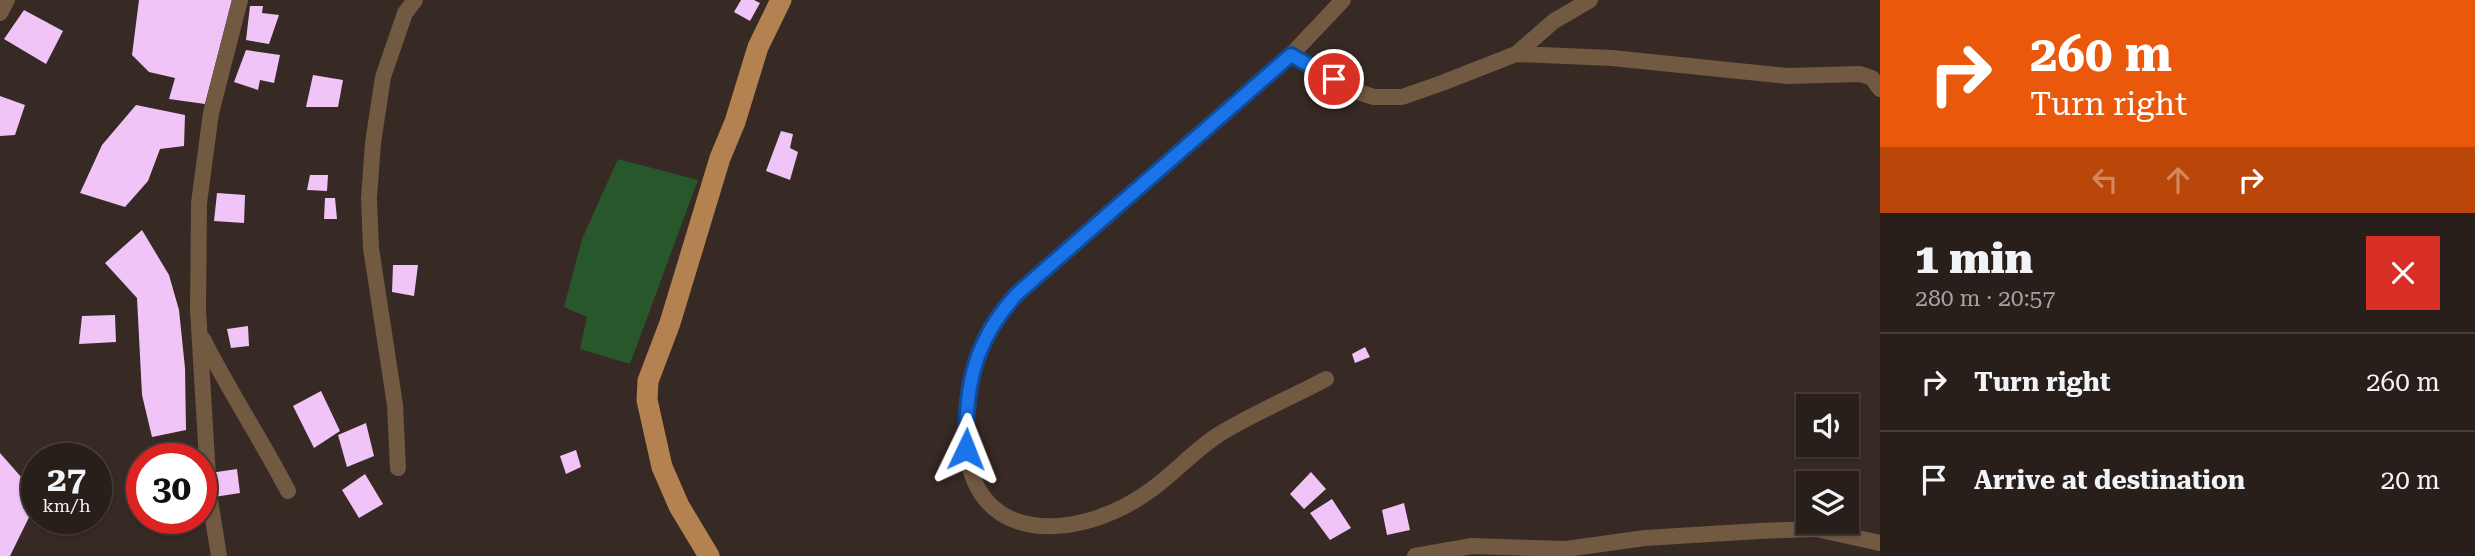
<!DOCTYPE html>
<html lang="en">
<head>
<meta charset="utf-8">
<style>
  body { margin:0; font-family:"Roboto Serif",serif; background:#312723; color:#f1f3f6; height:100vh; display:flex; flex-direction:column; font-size:26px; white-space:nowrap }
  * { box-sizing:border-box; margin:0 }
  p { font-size:23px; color:#a5a2a2 }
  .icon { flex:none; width:38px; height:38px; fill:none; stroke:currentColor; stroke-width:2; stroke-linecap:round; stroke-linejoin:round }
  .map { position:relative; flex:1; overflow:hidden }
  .details { display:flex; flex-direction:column; background:#291f1a; width:595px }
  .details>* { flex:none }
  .hud { background:#ea580c; color:#fff; overflow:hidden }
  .fabs { position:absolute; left:1796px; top:394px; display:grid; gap:14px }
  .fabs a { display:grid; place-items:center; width:63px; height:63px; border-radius:0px; background:#291f1a; box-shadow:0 2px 5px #0004,0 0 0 2px #453d39; font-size:35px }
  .speed { position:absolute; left:21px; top:443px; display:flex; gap:14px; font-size:35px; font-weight:700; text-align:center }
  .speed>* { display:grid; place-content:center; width:91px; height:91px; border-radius:50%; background:#291f1a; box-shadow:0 2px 5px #0004,0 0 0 2px #453d39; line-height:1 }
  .speed small { font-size:18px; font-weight:400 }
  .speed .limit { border:10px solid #d22; background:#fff; color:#111 }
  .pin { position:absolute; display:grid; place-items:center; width:60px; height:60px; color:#fff; margin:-30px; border:4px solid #fff; border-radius:50%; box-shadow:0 2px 7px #0007 }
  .me { position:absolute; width:77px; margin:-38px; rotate:2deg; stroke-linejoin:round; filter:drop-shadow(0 0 5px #0008) }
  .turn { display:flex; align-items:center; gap:24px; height:147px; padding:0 35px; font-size:32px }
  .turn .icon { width:91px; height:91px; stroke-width:2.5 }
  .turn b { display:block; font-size:49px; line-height:60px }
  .lanes { display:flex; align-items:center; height:66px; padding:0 35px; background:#0003; justify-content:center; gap:35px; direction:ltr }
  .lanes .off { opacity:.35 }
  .round { display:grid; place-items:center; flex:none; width:74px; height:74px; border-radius:0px; background:#312723 }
  .headline { display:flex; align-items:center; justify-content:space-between; height:119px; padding:0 35px }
  h1 { font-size:42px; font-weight:800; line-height:52px }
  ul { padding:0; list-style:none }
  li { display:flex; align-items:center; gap:21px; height:98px; padding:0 35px; border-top:2px solid #453d39 }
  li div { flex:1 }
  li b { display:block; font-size:26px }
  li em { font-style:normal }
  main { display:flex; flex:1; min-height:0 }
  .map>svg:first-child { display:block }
  .green { fill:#28572c }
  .building { fill:#f0c4f7 }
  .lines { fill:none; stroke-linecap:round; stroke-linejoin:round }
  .minor { stroke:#715942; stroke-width:16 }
  .major { stroke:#b48251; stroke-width:21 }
  .route-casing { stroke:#114b97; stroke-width:18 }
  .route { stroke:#1a73e8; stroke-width:12 }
</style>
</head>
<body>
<main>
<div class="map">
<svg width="1880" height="556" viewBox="0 0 1880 556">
  <rect width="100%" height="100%" fill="#372923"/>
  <path class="green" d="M 618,159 L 698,180 L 630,364 L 580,349 L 587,317 L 564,307 L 582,239 Z"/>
  <path class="building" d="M 139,0 L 232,0 L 205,104 L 169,99 L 175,78 L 149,72 L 132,55 Z
    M 741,0 L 754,0 L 760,3 L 750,21 L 734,12 Z
    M 250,6 L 263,6 L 262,13 L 279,15 L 269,44 L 246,40 Z
    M 24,10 L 63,31 L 46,64 L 4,39 Z
    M 246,50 L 280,55 L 274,83 L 260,80 L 258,90 L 234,82 Z
    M 313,75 L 343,80 L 338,107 L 306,107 Z
    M 0,96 L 25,105 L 15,135 L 0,136 Z
    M 136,105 L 185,115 L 184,146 L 160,149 L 148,181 L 125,207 L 80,193 L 102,145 Z
    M 781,131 L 793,134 L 790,148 L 798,152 L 790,180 L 766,171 Z
    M 310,175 L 328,175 L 327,191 L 307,190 Z
    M 217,193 L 245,195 L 244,223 L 214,221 Z
    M 325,198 L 335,198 L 337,219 L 324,219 Z
    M 142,230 L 169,275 L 179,310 L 185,368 L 186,430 L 152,437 L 142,395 L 137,298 L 105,263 Z
    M 393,265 L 418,265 L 414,296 L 392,292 Z
    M 115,315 L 116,342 L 79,344 L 82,316 Z
    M 248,326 L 249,346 L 231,348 L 227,329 Z
    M 1365,347 L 1370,357 L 1355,363 L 1352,354 Z
    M 321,391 L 340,431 L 314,448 L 293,406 Z
    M 366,423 L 374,456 L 347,467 L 338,435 Z
    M 576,450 L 581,467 L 566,474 L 560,456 Z
    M 0,453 L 22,478 L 36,503 L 10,556 L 0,556 Z
    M 237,469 L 240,493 L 214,497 L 210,473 Z
    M 1311,472 L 1326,489 L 1304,509 L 1290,494 Z
    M 365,474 L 383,504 L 359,518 L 342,490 Z
    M 1332,499 L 1351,528 L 1330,540 L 1310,513 Z
    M 1404,503 L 1410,530 L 1387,535 L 1382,510 Z"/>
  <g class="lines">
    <path class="minor" d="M 1343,0 L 1291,55 L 1361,93 L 1374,97 L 1402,97 L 1442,83 L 1516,54 L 1554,21 L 1590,0
      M 0,13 L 7,0
      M 1516,54 L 1612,58 L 1787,76 L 1860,74 L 1872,78 L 1880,89
      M 1291,55 L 1018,293 C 980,334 964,382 966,438 C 969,549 1079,541 1148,492 C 1173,475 1192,452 1218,435 C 1252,414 1290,398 1326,379
      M 203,339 C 229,391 261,439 288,491
      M 398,468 L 395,405 L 371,248 L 369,198 L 373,143 L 383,77 L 405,13 L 415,0
      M 219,556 L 209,494 L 198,310 L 199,203 L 211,113 L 240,0
      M 1415,556 L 1472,546 L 1566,549 L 1645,538 L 1759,531 L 1816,529 L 1880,543"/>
    <path class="major" d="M 709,556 L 679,506 L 662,467 L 647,400 L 648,381 L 670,323 L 720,158 L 735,122 L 758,47 L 781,0"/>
  </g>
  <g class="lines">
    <defs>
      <path id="route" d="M 966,449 C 965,386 974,340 1018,293 L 1291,55 L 1334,79"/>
    </defs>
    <use href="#route" class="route-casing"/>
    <use href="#route" class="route"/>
  </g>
</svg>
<div class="fabs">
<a><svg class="icon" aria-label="sound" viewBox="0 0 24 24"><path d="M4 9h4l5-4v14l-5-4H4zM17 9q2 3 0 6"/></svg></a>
<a><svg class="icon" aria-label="layers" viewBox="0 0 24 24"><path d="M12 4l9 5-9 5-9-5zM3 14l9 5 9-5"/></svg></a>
</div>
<div class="speed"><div>27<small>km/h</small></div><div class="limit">30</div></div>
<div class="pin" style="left:1334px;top:79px;background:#d93025"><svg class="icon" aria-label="arrive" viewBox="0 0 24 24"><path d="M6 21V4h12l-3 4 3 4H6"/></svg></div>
<svg class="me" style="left:966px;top:449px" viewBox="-20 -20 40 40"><path d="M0-17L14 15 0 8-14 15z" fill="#1a73e8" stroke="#fff" stroke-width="4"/></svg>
</div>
<section class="details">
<div class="hud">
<div class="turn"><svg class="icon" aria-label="right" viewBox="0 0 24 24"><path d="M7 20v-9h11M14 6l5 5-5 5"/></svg><div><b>260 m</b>Turn right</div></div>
<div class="lanes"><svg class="icon off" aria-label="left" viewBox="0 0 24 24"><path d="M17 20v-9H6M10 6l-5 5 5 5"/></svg><svg class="icon off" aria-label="ahead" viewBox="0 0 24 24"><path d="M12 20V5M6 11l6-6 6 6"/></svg><svg class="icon" aria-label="right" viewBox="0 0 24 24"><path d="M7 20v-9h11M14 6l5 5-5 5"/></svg></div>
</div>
<div class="headline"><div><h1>1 min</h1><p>280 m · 20:57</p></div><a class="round" style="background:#d93025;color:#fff"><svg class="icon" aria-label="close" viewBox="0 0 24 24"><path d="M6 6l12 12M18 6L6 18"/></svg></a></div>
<ul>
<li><svg class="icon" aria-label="right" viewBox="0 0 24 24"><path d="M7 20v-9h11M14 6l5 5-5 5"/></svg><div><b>Turn right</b></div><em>260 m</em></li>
<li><svg class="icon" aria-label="arrive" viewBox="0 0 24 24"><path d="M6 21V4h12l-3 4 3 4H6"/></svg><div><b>Arrive at destination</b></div><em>20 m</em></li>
</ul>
</section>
</main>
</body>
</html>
